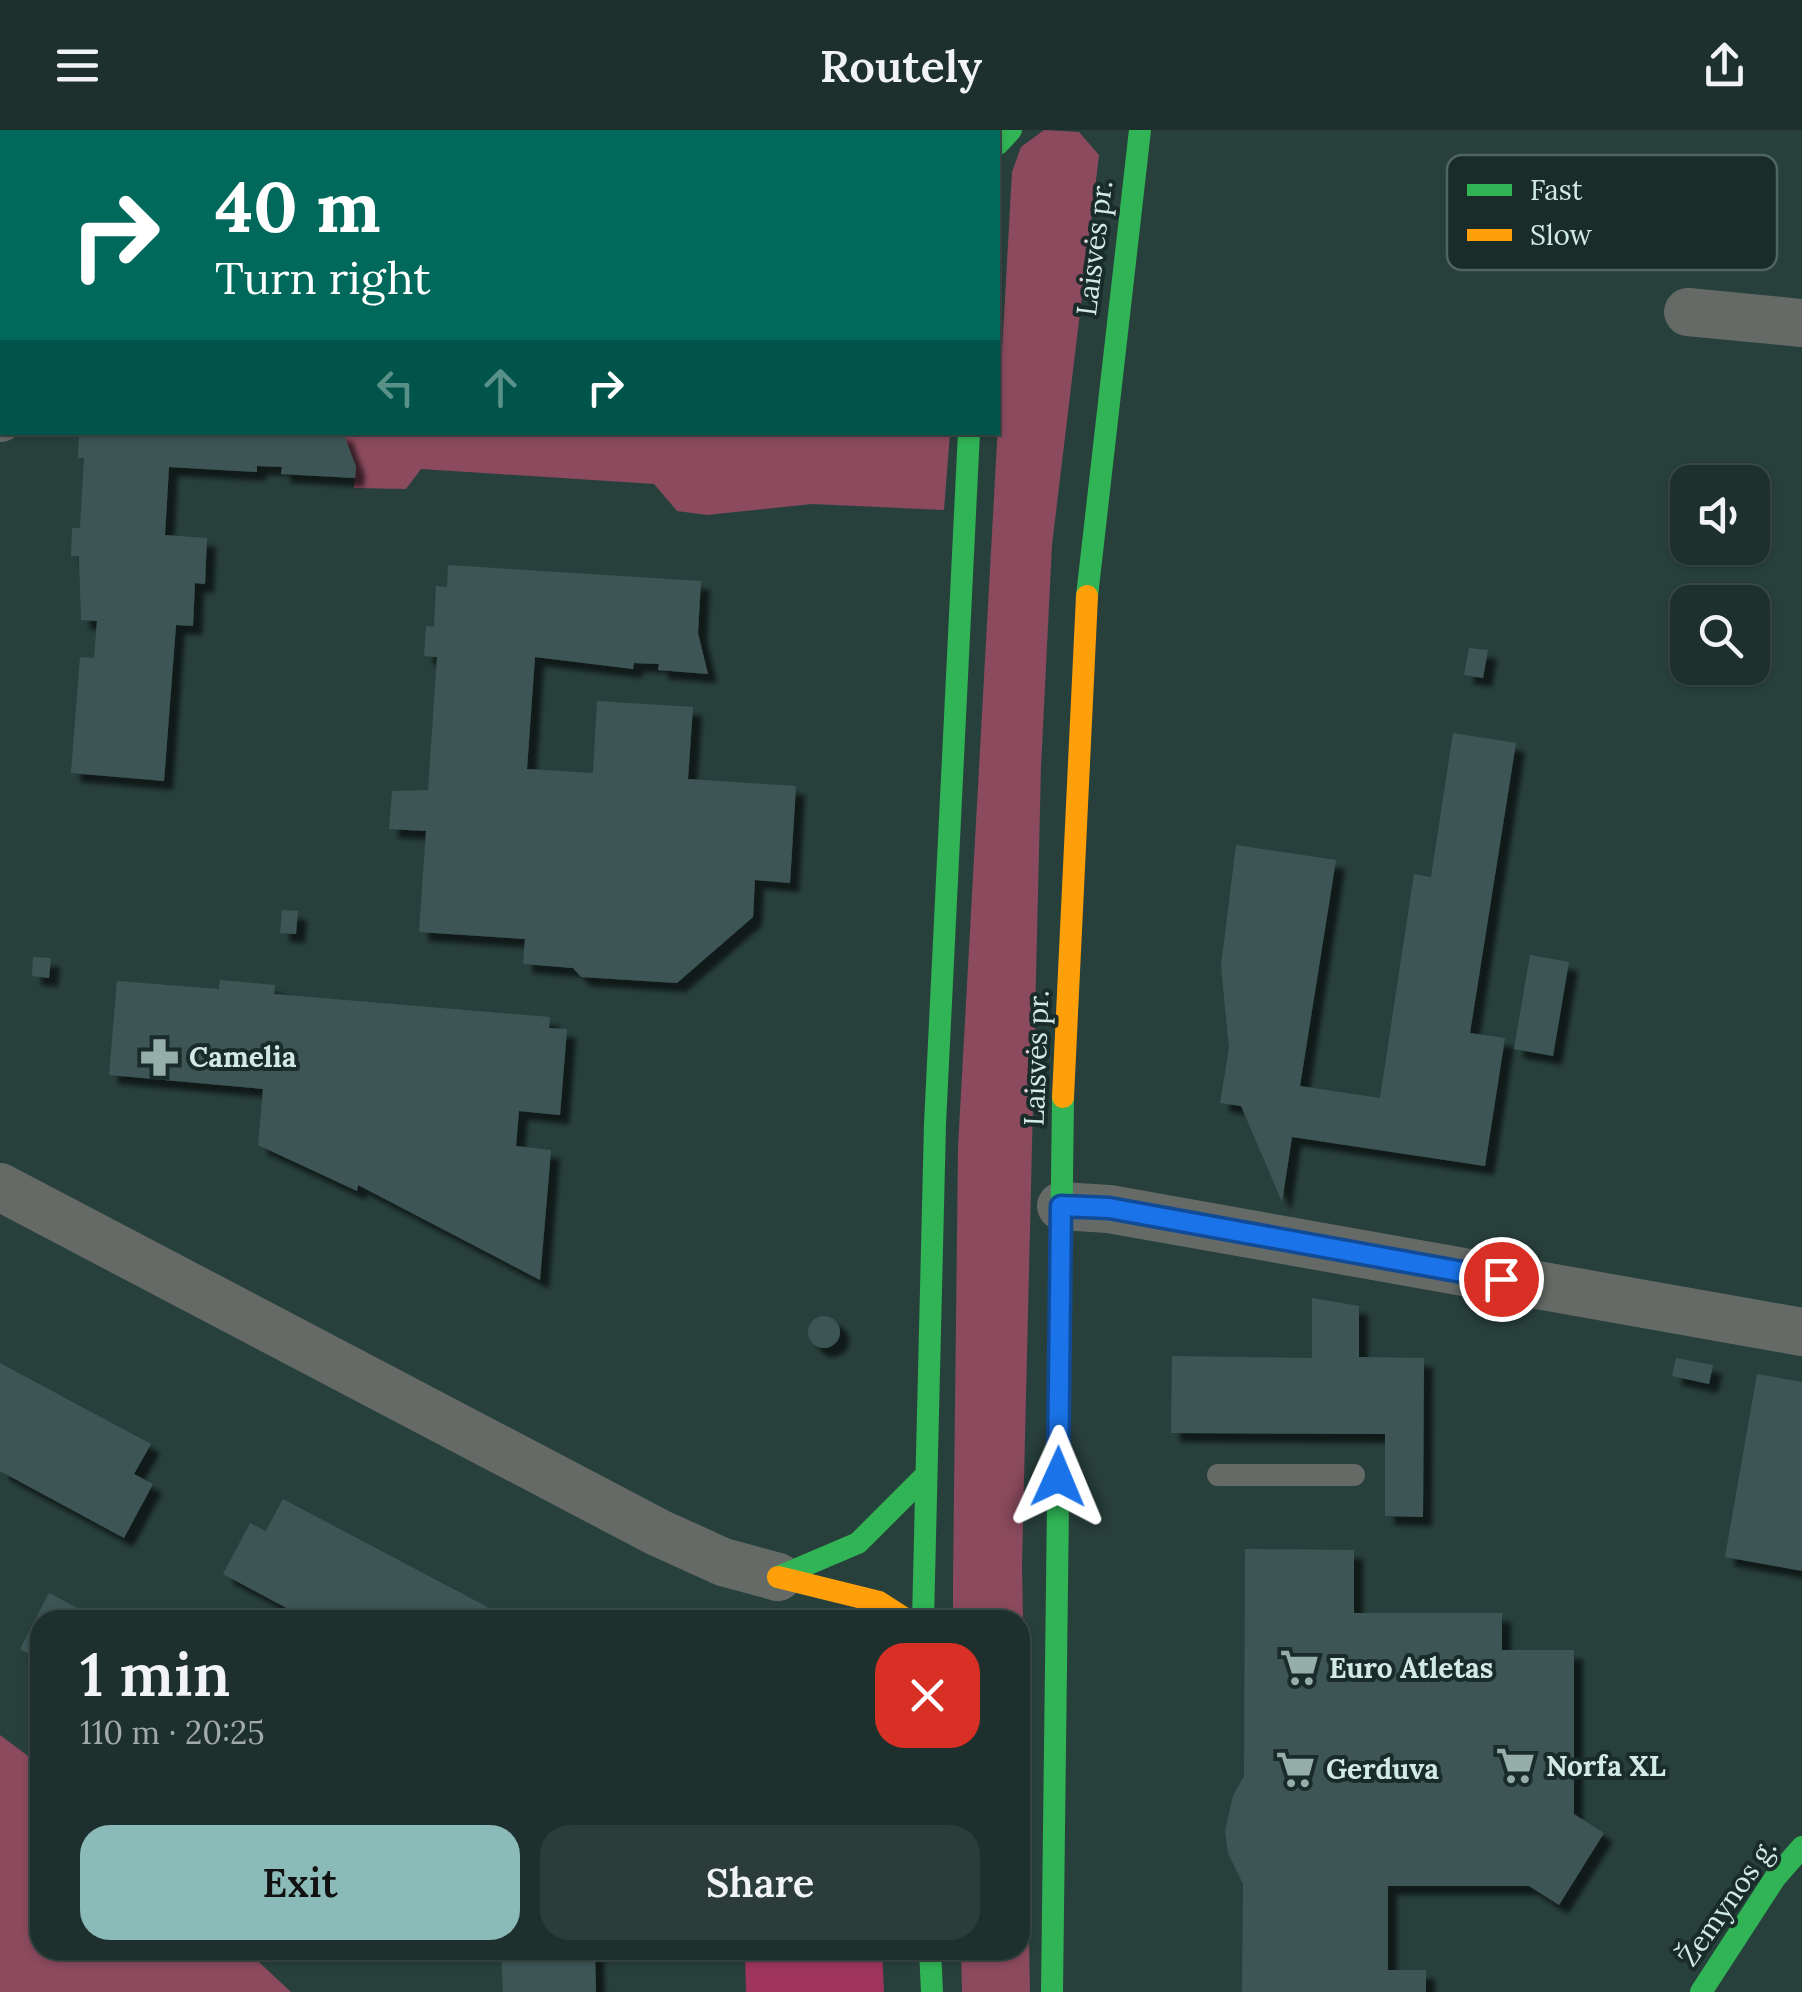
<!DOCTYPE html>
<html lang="en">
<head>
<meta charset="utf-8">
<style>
  body { margin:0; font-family:Lora,serif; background:#2b3c39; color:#f1f3f6; height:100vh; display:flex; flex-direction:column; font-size:38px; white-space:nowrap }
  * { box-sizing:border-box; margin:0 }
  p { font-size:32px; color:#a1a9aa }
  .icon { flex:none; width:55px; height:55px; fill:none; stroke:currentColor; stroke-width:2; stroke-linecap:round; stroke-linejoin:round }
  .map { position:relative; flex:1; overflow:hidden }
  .side { position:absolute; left:30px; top:1480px; width:1000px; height:350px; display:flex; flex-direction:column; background:#1e302d; border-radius:30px; box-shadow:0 2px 8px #0004,0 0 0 2px #3c4b49 }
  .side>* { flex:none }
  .top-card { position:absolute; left:0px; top:0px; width:1000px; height:305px; box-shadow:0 2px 8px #0004,0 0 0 2px #3c4b49; background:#00695c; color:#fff; overflow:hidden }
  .controls { position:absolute; left:1670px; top:335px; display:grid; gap:20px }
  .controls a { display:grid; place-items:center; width:100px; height:100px; border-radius:20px; background:#1e302d; box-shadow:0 2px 8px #0004,0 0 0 2px #3c4b49; font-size:50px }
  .pin { position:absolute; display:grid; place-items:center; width:85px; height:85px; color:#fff; margin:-42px; border:5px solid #fff; border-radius:50%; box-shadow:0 2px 10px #0007 }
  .me { position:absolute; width:110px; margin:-55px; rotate:1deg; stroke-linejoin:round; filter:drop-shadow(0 0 8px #0008) }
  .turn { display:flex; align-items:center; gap:35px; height:210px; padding:0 50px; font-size:45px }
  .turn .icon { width:130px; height:130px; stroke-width:2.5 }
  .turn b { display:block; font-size:70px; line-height:85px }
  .lanes { display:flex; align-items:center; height:95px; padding:0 50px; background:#0003; justify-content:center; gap:50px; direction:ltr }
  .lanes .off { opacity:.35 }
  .round { display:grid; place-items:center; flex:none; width:105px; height:105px; border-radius:30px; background:#2b3c39 }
  .headline { display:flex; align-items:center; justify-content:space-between; height:170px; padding:0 50px }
  h1 { font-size:60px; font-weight:600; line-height:75px }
  .action { display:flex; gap:20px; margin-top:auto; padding:20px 50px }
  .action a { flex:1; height:115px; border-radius:30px; background:#8bbbb9; color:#111; font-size:40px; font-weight:600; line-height:115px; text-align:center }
  .action a+a { background:#2b3c39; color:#f1f3f6 }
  header { display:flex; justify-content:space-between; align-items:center; height:130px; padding:0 50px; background:#1e302d; font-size:45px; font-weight:600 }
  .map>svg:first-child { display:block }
  .green { fill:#8b4a5e }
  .forest { fill:#9f355d }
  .building { fill:#3e5555; filter:url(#shadow) }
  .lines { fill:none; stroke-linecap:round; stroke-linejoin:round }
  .lane { stroke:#656a66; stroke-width:22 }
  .street { stroke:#656a66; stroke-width:48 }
  .fast { stroke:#30b455; stroke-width:22 }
  .slow { stroke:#ff9f0a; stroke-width:22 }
  .route-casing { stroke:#114b97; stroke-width:25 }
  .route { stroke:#1a73e8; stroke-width:18 }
  .labels { text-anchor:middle; stroke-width:8; stroke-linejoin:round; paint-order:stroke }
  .street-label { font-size:28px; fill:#d2eae5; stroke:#192c29 }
  .poi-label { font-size:28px; font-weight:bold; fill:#d2eae5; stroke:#192c29; text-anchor:start }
  .key { fill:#192c29; stroke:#506561; stroke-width:2.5 }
  .key-label { font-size:28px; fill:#d2eae5 }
</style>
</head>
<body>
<header><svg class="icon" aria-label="menu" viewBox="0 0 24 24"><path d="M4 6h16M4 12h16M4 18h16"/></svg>Routely<svg class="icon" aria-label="share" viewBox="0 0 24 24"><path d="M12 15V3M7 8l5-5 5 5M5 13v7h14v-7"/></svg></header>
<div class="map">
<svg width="1802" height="1862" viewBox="0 0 1802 1862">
  <defs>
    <filter id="shadow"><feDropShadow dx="9" dy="9" stdDeviation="2.5" flood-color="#0009"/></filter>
  </defs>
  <rect width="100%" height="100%" fill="#28403c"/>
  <path class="green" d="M 84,0 L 975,0 L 84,2 Z
    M 1044,0 L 1079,2 L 1099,25 L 1052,415 L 1041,637 L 1022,1435 L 1030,1862 L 962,1862 L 961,1820 L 1020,1820 L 1020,1490 L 953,1490 L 953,1450 L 958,1017 L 1012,42 L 1021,17 Z
    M 343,303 L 950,303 L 944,380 L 812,374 L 707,385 L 677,381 L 654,354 L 421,339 L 406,359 L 354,358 L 356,337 Z
    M 776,1480 L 842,1480 L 870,1490 L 731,1490 L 733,1485 Z
    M 0,1605 L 40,1635 L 40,1820 L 246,1820 L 291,1862 L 0,1862 Z"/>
  <path class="forest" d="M 745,1820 L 882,1820 L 884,1862 L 746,1862 Z"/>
  <path class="building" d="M 79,302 L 343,302 L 356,337 L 355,348 L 281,344 L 282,337 L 257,336 L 257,342 L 169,337 L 165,405 L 207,408 L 205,454 L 195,453 L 193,496 L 176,495 L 164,651 L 71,643 L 80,527 L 94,528 L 97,491 L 81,490 L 79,426 L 71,426 L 72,398 L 80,398 L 84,328 L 78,328 Z
    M 448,435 L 701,451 L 698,503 L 708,544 L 658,540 L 659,534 L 634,533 L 633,539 L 535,527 L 527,639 L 593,643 L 597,571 L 693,577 L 688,649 L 796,656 L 790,753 L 755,750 L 753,787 L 677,853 L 581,847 L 573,838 L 523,834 L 525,809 L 419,802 L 426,701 L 389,699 L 392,661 L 428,660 L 437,527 L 424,526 L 426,496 L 434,497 L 436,456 L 447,457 Z
    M 1469,518 L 1488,520 L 1483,548 L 1464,545 Z
    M 1453,603 L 1516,613 L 1470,903 L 1505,908 L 1485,1036 L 1292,1007 L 1282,1072 L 1241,976 L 1220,973 L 1229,918 L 1221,836 L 1236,715 L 1336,730 L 1300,956 L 1380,968 L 1414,744 L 1431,747 Z
    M 282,780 L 298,781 L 296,804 L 280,803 Z
    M 1530,825 L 1569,832 L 1553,926 L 1514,919 Z
    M 33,827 L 51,828 L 49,848 L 32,846 Z
    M 220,850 L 275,855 L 274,864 L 550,887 L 549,898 L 567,899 L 560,985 L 519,981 L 516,1016 L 551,1020 L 540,1150 L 358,1055 L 357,1061 L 258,1015 L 263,959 L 109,945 L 117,851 L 219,859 Z
    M 1312,1168 L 1359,1176 L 1359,1227 L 1424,1228 L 1423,1387 L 1385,1386 L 1385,1304 L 1171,1303 L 1172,1226 L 1312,1228 Z
    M808 1202a16 16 0 1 1 32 0a16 16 0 1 1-32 0Z
    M 1676,1228 L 1713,1235 L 1709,1254 L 1672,1246 Z
    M 0,1233 L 151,1314 L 134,1344 L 153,1354 L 124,1408 L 0,1341 Z
    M 1757,1244 L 1802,1252 L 1802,1441 L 1725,1427 Z
    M 283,1369 L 495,1481 L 510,1490 L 309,1490 L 223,1444 L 250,1393 L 266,1401 Z
    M 1245,1419 L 1354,1420 L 1354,1483 L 1502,1483 L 1502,1520 L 1574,1520 L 1574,1684 L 1604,1703 L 1559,1775 L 1529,1756 L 1388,1756 L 1388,1840 L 1426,1840 L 1426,1862 L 1242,1862 L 1243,1754 L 1228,1723 L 1225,1701 L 1233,1666 L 1244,1646 Z
    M 49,1463 L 83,1481 L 78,1490 L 40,1490 L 40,1530 L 20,1519 Z
    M 501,1820 L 595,1820 L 596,1862 L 503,1862 Z"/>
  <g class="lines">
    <path class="lane" d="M 1218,1345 L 1354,1345"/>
    <path class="street" d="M 18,0 L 18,2
      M 1688,182 L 1802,193
      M 0,288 L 2,253
      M 0,1057 L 659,1403 L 723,1432 L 778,1447
      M 1061,1076 L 1109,1079 L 1802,1202"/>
    <path class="fast" d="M 998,14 L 1011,0
      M 1087,466 L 1140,0
      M 778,1447 L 858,1413 L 926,1345
      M 923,1490 L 935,994 L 969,302
      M 930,1820 L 932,1862
      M 1052,1862 L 1063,967
      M 1701,1862 L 1775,1748 L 1802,1717"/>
    <path class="slow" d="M 1063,967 L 1087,466
      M 778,1447 L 879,1472 L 907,1490"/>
  </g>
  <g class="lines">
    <defs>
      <path id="route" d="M 1058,1347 L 1061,1076 L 1109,1078 L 1501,1149"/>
    </defs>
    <use href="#route" class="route-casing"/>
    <use href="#route" class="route"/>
  </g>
  <defs>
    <symbol id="pharmacy-bare" viewBox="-9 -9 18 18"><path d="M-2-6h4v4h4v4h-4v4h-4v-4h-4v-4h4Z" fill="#96aeaa" stroke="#192c29" stroke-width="2.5" paint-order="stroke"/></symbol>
    <symbol id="supermarket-bare" viewBox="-9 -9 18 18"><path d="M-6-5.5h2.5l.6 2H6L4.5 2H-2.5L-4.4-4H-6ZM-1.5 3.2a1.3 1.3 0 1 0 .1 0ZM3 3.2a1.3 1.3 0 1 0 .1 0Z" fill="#96aeaa" stroke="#192c29" stroke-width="2.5" paint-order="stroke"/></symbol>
  </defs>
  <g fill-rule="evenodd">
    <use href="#pharmacy-bare" x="132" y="900" width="55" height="55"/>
    <use href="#supermarket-bare" x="1272" y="1510" width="55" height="55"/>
    <use href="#supermarket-bare" x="1488" y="1608" width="55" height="55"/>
    <use href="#supermarket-bare" x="1268" y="1612" width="55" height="55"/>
  </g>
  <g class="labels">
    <g class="street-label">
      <text transform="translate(1094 118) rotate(-83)" y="10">Laisvės pr.</text>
      <text transform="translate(1036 928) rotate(-88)" y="10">Laisvės pr.</text>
      <text transform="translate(1727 1772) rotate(-55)" y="10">Žemynos g.</text>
    </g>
    <g class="poi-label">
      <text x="189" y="937">Camelia</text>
      <text x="1329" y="1548">Euro Atletas</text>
      <text x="1546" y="1646">Norfa XL</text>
      <text x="1326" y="1649">Gerduva</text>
    </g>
  </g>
  <rect x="1447" y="25" width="330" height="115" rx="15" class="key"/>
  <rect x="1467" y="54" width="45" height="12" fill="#30b455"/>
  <rect x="1467" y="99" width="45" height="12" fill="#ff9f0a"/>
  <g class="key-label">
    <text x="1530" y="70">Fast</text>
    <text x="1530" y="115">Slow</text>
  </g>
</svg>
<div class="controls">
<a><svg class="icon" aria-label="sound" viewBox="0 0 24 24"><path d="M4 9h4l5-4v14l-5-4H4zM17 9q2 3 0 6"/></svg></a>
<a><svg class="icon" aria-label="search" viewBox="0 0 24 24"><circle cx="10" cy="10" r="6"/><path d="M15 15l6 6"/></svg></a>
</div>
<div class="pin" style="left:1501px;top:1149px;background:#d93025"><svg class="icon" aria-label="arrive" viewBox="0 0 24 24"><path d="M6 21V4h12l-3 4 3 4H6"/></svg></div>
<svg class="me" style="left:1058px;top:1347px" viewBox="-20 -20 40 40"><path d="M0-17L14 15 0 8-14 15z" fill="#1a73e8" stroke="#fff" stroke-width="4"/></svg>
<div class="top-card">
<div class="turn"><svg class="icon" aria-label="right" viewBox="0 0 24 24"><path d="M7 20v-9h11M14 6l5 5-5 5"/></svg><div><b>40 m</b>Turn right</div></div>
<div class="lanes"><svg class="icon off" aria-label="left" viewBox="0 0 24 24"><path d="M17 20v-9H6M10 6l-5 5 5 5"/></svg><svg class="icon off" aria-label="ahead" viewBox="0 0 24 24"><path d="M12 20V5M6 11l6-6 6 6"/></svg><svg class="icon" aria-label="right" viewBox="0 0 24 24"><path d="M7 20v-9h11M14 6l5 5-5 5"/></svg></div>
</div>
<section class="side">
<div class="headline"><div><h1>1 min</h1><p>110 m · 20:25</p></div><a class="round" style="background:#d93025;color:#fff"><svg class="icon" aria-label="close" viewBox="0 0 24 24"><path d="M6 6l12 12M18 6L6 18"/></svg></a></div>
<div class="action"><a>Exit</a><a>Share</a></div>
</section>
</div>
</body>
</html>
